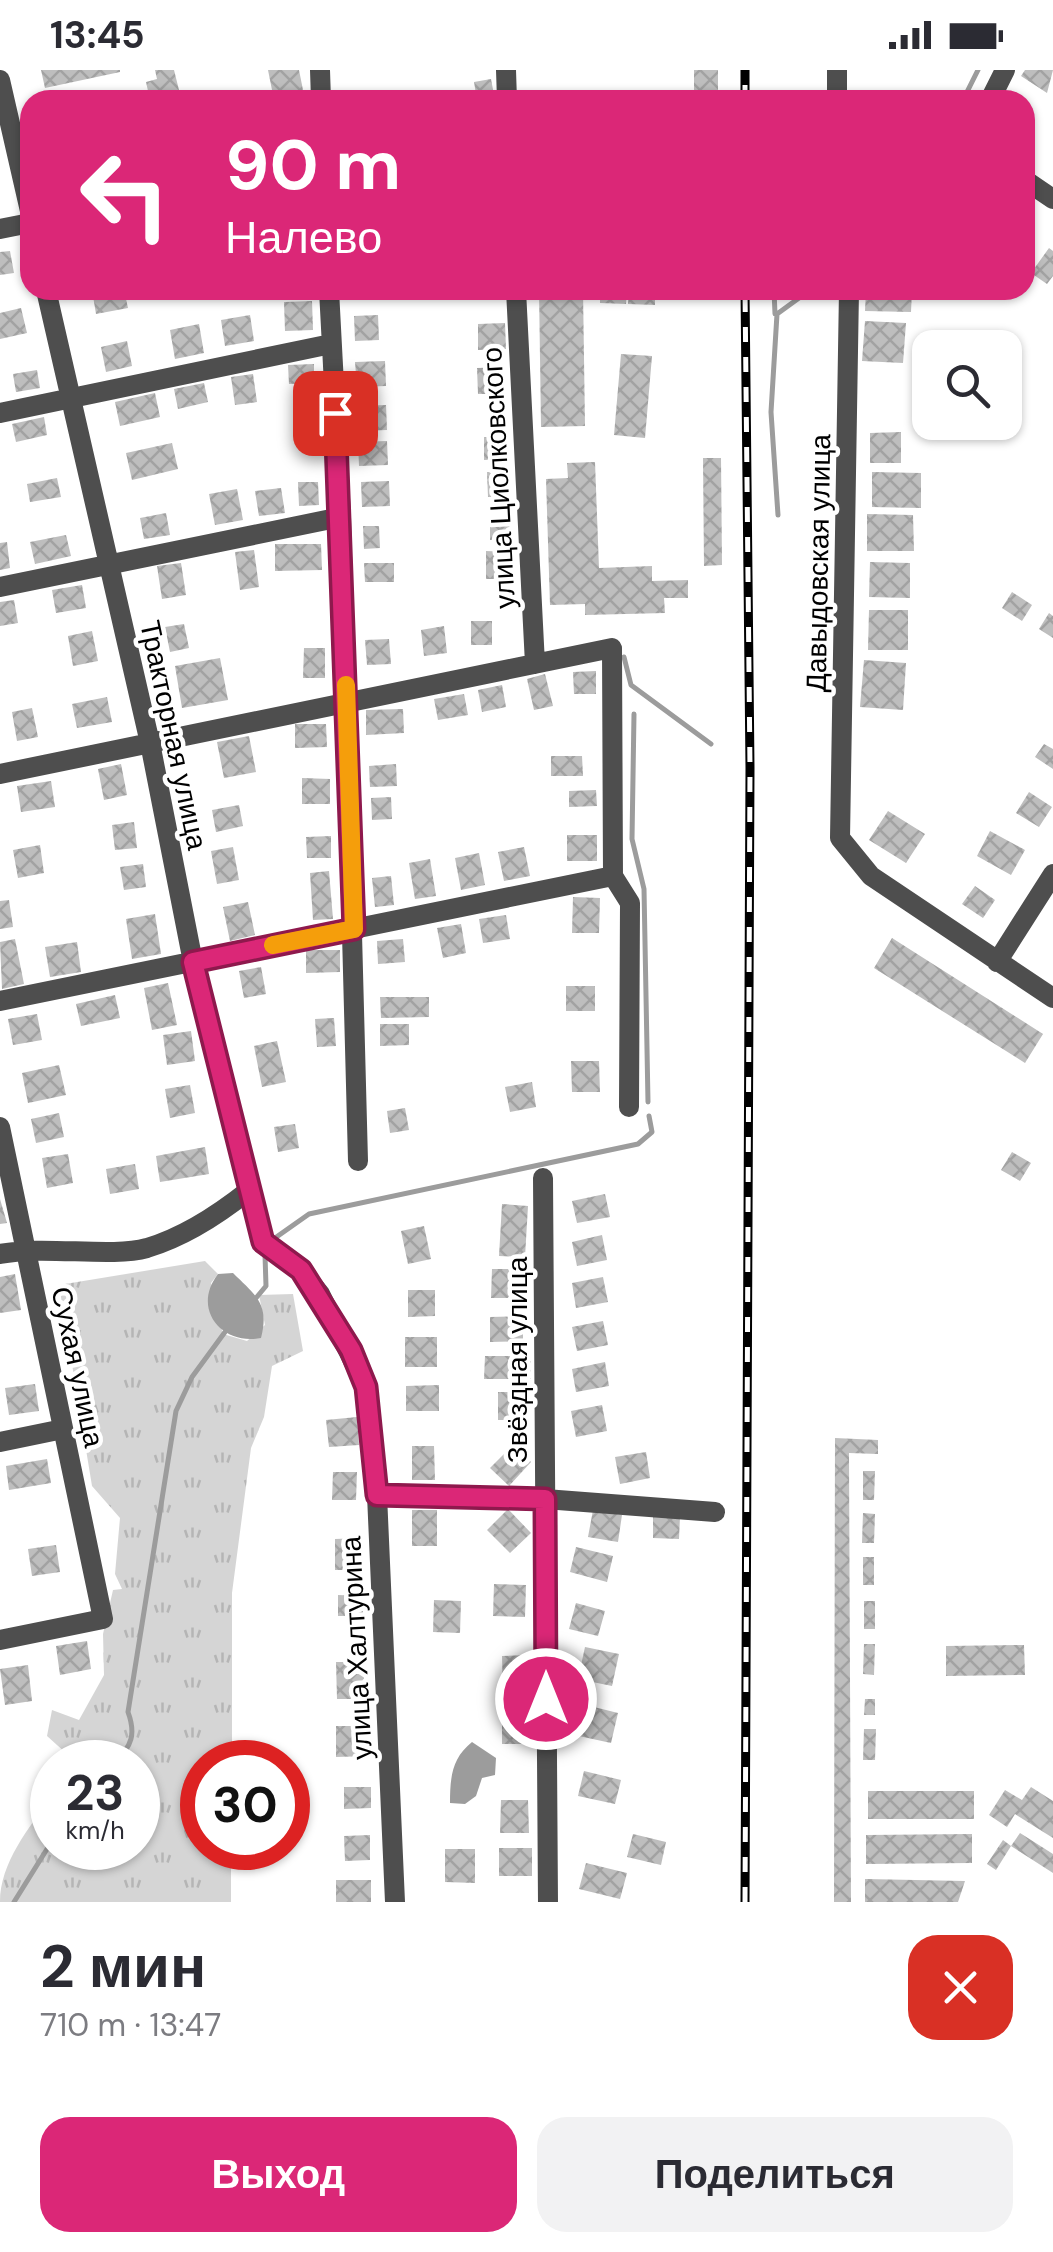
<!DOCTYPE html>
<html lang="ru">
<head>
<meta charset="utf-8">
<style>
  body { margin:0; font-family:"DM Sans",sans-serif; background:#f2f2f3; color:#2b2b33; height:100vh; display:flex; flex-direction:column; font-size:38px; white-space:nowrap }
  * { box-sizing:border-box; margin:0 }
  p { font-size:32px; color:#7c7c81 }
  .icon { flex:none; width:55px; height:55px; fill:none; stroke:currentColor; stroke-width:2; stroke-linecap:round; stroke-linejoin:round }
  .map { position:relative; height:1832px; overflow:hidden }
  .drawer { display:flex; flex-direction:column; background:#fff; flex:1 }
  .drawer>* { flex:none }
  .banner { position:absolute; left:20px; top:20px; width:1015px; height:210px; border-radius:30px; box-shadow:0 2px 8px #0004; background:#db2777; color:#fff; overflow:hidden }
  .fabs { position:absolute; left:912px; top:260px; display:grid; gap:20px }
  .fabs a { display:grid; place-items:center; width:110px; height:110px; border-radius:20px; background:#fff; box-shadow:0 2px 8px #0004; font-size:50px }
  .speed { position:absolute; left:30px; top:1670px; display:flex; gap:20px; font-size:50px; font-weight:700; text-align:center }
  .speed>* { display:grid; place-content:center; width:130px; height:130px; border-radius:50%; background:#fff; box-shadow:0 2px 8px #0004; line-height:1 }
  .speed small { font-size:25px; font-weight:400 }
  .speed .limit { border:15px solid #d22; background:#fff; color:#111 }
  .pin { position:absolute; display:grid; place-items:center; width:85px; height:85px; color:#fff; margin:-42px; border-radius:20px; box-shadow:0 5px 15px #0006 }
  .me { position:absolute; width:110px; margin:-55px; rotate:0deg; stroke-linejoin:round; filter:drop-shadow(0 0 8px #0008) }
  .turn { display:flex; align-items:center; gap:35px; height:210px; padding:0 40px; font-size:45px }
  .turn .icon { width:130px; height:130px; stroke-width:2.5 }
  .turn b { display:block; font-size:70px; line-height:85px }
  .round { display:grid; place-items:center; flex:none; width:105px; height:105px; border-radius:30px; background:#f2f2f3 }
  .headline { display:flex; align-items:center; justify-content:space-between; height:170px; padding:0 40px }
  h1 { font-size:60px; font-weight:700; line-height:75px }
  .action { display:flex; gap:20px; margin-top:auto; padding:20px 40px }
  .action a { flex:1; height:115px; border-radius:30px; background:#db2777; color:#fff; font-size:40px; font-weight:700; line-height:115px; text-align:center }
  .action a+a { background:#f2f2f3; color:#2b2b33 }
  .status { display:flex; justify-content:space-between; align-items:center; height:70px; padding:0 50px; background:#fff; direction:ltr }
  .status svg { height:28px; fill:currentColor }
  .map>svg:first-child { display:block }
  .grass { fill:url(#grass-tufts) }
  .water { fill:#9c9c9c }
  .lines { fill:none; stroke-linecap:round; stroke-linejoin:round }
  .stream { stroke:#9c9c9c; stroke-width:5 }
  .building { fill:url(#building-cross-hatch) }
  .minor { stroke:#4e4e4e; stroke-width:20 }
  .rail-casing { stroke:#000; stroke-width:9 }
  .rail { stroke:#fff; stroke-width:5; stroke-dasharray:15; stroke-linecap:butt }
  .route-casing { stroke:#8e194d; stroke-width:25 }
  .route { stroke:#db2777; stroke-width:18 }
  .slow { stroke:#f59e0b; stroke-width:18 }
  .labels { text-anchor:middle; stroke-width:9; stroke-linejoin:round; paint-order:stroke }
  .street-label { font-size:28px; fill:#000; stroke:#fff }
</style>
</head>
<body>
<div class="status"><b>13:45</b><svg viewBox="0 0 49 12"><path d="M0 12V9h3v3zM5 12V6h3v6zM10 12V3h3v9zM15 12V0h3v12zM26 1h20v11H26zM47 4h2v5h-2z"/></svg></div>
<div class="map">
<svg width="1053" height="1832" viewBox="0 0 1053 1832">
  <defs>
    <pattern id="grass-tufts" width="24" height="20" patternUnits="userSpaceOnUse" patternTransform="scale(2.5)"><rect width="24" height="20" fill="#d5d5d5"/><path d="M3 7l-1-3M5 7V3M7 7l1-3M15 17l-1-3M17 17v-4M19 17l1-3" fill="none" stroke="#b5b5b5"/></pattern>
    <pattern id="building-cross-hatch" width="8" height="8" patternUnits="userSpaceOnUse" patternTransform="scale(2.5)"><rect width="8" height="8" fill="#bebebe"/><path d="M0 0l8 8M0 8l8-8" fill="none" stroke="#a2a2a2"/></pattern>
  </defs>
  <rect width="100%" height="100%" fill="#fff"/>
  <path class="grass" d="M 205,1191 L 218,1204 L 211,1213 L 223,1264 L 247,1271 L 265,1255 L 259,1225 L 293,1224 L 303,1281 L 272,1296 L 264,1347 L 251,1378 L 232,1523 L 232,1692 L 202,1692 L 202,1778 L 231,1778 L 231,1832 L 0,1832 C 0,1793 29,1757 52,1727 L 52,1778 L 138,1778 L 138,1692 L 80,1692 L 88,1681 L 67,1684 L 47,1666 L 52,1640 L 79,1650 L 104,1605 L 103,1564 L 113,1520 L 122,1519 L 115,1504 L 120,1448 L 92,1416 L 59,1215 Z"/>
  <path class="water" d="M 233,1203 C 255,1225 270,1233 261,1268 C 222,1276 191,1239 218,1204 Z
    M 472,1672 L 496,1688 L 495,1705 L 482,1708 L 476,1726 L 465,1734 L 450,1733 C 450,1707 452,1688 472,1672 Z"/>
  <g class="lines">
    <path class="stream" d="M 963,30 L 978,0
      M 774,220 L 775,244
      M 778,445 L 771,342 L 777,244 L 810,220
      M 624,587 L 631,615 L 711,674
      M 634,644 L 632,769 L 644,819 L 648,1032
      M 275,1168 L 309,1144 L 638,1074 L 652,1062 L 649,1046
      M 256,1228 L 266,1216 L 265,1185
      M 115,1692 C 132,1676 136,1664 128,1642 L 176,1341 L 192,1307 L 225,1262
      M 14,1832 L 52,1771"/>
  </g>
  <path class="building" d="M 41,0 L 120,0 L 120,2 L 45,18 Z
    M 155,0 L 174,0 L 180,24 L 150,30 L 146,12 L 157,9 Z
    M 268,0 L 299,0 L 305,30 L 274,30 Z
    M 694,0 L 718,0 L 718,30 L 694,30 Z
    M 1025,0 L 1053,0 L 1047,23 L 1021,6 Z
    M 491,9 L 495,30 L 477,30 L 474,12 Z
    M 423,21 L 425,30 L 399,30 L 399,26 Z
    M 538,21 L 588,21 L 588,30 L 538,30 Z
    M 1049,178 L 1053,181 L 1053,206 L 1047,214 L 1031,203 Z
    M 10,181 L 14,203 L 0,205 L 0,182 Z
    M 92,220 L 124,220 L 128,238 L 96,244 Z
    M 539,220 L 583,220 L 585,356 L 541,357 Z
    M 600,220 L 627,220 L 626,234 L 600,233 Z
    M 629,220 L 655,220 L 655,235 L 628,234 Z
    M 866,220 L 912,220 L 911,242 L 865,241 Z
    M 312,231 L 313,260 L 285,261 L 284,232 Z
    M 21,238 L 27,263 L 0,269 L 0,243 Z
    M 250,245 L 254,271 L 225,276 L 221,250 Z
    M 378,245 L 379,270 L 355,271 L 354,246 Z
    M 865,251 L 906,253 L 903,293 L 862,291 Z
    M 505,253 L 506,279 L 478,280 L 478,254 Z
    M 199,254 L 204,283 L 175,289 L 170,260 Z
    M 127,271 L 132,296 L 106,302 L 101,277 Z
    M 621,284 L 652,286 L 645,368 L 614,365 Z
    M 385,291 L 386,316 L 357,317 L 355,292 Z
    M 314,294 L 314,313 L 289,314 L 288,295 Z
    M 505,297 L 505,324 L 478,324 L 477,298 Z
    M 37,300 L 40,318 L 16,322 L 13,304 Z
    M 253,304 L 257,332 L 235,335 L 231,307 Z
    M 204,313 L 208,332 L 178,339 L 174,319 Z
    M 155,323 L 160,347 L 120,356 L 115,332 Z
    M 386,335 L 387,360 L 357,361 L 356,336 Z
    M 44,347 L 47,365 L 16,372 L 12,354 Z
    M 901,362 L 901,393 L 870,393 L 870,363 Z
    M 484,367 L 508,367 L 509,389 L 484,390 Z
    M 387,371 L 388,395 L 359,396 L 358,372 Z
    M 172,373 L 178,399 L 132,410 L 126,383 Z
    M 703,388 L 721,388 L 722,495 L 704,496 Z
    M 595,392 L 599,498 L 652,496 L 652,511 L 688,510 L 688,528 L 664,528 L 665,543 L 585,545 L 585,534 L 550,535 L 546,409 L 568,408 L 567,393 Z
    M 487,402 L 508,402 L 509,427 L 488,427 Z
    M 872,402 L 921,403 L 921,438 L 872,437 Z
    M 57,408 L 61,427 L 30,432 L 27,414 Z
    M 389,411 L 390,436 L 362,437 L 361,412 Z
    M 298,412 L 318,412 L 319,435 L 299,436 Z
    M 281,418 L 285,443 L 259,446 L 255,421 Z
    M 237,419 L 243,450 L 215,455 L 209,424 Z
    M 166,443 L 170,465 L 144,469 L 140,448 Z
    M 867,444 L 913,445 L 914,481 L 867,481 Z
    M 490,449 L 509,449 L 510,470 L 490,470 Z
    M 363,456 L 379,456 L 380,478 L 364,479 Z
    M 66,465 L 71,486 L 35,494 L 30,472 Z
    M 7,472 L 10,498 L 0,500 L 0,473 Z
    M 275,474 L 321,474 L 322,500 L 275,501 Z
    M 254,480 L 259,517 L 240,520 L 235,482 Z
    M 486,481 L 512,482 L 511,509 L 486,509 Z
    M 870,492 L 910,493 L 910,528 L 869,527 Z
    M 181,493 L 186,525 L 162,529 L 157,496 Z
    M 364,493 L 394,493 L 394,512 L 365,512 Z
    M 82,515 L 86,538 L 56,543 L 52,520 Z
    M 1012,522 L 1032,535 L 1022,551 L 1002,538 Z
    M 14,530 L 18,553 L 0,556 L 0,532 Z
    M 869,540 L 908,540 L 908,580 L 868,580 Z
    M 1049,543 L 1053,546 L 1053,568 L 1039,559 Z
    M 471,551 L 492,551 L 492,575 L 471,575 Z
    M 184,554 L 189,578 L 170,582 L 165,557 Z
    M 444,556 L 447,583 L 424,586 L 421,560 Z
    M 92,561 L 98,591 L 73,596 L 68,566 Z
    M 389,569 L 391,594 L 367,595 L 365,570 Z
    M 304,578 L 325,578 L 325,608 L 303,608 Z
    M 220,588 L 228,630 L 182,638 L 175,596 Z
    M 864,590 L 906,593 L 903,640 L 860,637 Z
    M 596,601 L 596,624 L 574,624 L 573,602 Z
    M 545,604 L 553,636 L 534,640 L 527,609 Z
    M 502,615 L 506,637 L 482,642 L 478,620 Z
    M 464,624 L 468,645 L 438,650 L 434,629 Z
    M 107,627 L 112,652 L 77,658 L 72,634 Z
    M 32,638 L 38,667 L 17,671 L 12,642 Z
    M 403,639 L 404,663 L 366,665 L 366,640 Z
    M 295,654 L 326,654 L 327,677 L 295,678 Z
    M 249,666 L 256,702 L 224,708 L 217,672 Z
    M 1044,674 L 1053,679 L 1053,699 L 1035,687 Z
    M 551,686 L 582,686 L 583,706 L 551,706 Z
    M 121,694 L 127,725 L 104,730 L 98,699 Z
    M 396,694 L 397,716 L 370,717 L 369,696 Z
    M 302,708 L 330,709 L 330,734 L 302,734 Z
    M 51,711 L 55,737 L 21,742 L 17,716 Z
    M 596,720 L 597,736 L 569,737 L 569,721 Z
    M 1029,722 L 1052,737 L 1039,757 L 1016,743 Z
    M 391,727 L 392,749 L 372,750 L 371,728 Z
    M 239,735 L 243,756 L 216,762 L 212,740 Z
    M 888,741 L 925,764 L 906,793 L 869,770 Z
    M 134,752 L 137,778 L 115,780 L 112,755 Z
    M 990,761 L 1025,780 L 1011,805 L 977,786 Z
    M 567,765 L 597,765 L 597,791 L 567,791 Z
    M 331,766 L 331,788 L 307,788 L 306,767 Z
    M 40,775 L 44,803 L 18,808 L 13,780 Z
    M 233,777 L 239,810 L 217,814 L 211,781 Z
    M 524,777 L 530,806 L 504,811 L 498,782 Z
    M 479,783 L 485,815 L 461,820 L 455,788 Z
    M 430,789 L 436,826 L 415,829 L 409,793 Z
    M 143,794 L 146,817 L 124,820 L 120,797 Z
    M 329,801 L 333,849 L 313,850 L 310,803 Z
    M 391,806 L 394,835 L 375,837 L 372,808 Z
    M 975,816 L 995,830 L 983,848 L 962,834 Z
    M 573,827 L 600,828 L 599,863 L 572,863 Z
    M 9,830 L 13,857 L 0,859 L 0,831 Z
    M 248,832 L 255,865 L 230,871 L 223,837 Z
    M 155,844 L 161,884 L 132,889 L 126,849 Z
    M 506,845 L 510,869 L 483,873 L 479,849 Z
    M 461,854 L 466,883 L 443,888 L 437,858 Z
    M 892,868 L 1043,964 L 1025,993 L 874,898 Z
    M 15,869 L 24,914 L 2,919 L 0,872 Z
    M 403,869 L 405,892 L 378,894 L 377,871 Z
    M 77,872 L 81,902 L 50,907 L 45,877 Z
    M 306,880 L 340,880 L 340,902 L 306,903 Z
    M 261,897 L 266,924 L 244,928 L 239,901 Z
    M 168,913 L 177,955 L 152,960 L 144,918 Z
    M 566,916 L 595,916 L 595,941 L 566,941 Z
    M 115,925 L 120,948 L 81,956 L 76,934 Z
    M 380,927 L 429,927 L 429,947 L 381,948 Z
    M 37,944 L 42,970 L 13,975 L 8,949 Z
    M 334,948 L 336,976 L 317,977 L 315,949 Z
    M 380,954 L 409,954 L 409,975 L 380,976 Z
    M 191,961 L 195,991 L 167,995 L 163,965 Z
    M 277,971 L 286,1012 L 262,1017 L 254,976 Z
    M 571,991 L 599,991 L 600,1022 L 572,1022 Z
    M 59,995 L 66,1025 L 28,1033 L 22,1003 Z
    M 532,1012 L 536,1037 L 510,1042 L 505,1017 Z
    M 190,1015 L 195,1043 L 170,1048 L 165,1019 Z
    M 405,1038 L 409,1060 L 390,1063 L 387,1041 Z
    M 59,1043 L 64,1067 L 36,1073 L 31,1049 Z
    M 295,1054 L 299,1078 L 278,1082 L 274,1057 Z
    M 205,1077 L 209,1104 L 160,1112 L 156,1086 Z
    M 1012,1082 L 1031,1093 L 1020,1111 L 1001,1100 Z
    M 68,1084 L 73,1113 L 47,1118 L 42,1088 Z
    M 135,1094 L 139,1119 L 110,1124 L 106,1099 Z
    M 605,1124 L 610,1147 L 577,1153 L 572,1131 Z
    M 0,1129 L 7,1153 L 0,1154 Z
    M 502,1134 L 528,1136 L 525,1187 L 499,1186 Z
    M 424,1156 L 431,1189 L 408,1194 L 401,1161 Z
    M 602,1165 L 607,1190 L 577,1196 L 572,1172 Z
    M 492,1199 L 521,1199 L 521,1228 L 491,1228 Z
    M 15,1204 L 21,1240 L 0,1243 L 0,1207 Z
    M 603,1207 L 608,1232 L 576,1238 L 572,1213 Z
    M 408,1220 L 435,1220 L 435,1246 L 408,1247 Z
    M 523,1246 L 523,1271 L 490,1272 L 490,1247 Z
    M 603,1251 L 608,1275 L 577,1281 L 572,1257 Z
    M 405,1267 L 437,1267 L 437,1297 L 405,1297 Z
    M 485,1286 L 531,1286 L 531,1309 L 484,1309 Z
    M 605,1292 L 609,1316 L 576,1322 L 572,1299 Z
    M 35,1314 L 39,1341 L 9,1345 L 5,1318 Z
    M 439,1315 L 439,1341 L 406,1341 L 406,1316 Z
    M 498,1322 L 529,1322 L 529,1350 L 498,1350 Z
    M 602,1335 L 607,1361 L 576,1367 L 571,1341 Z
    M 357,1347 L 359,1375 L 329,1377 L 326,1350 Z
    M 835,1368 L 878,1370 L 878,1384 L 849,1383 L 851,1832 L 834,1832 Z
    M 513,1375 L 531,1392 L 509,1416 L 490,1398 Z
    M 412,1376 L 434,1376 L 435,1410 L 412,1410 Z
    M 646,1382 L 650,1408 L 620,1414 L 615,1387 Z
    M 47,1389 L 51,1413 L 9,1420 L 6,1396 Z
    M 863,1401 L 875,1401 L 874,1430 L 863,1430 Z
    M 333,1402 L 357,1402 L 356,1430 L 332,1430 Z
    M 508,1439 L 531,1463 L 510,1483 L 487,1460 Z
    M 412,1440 L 437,1440 L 437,1476 L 412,1476 Z
    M 593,1440 L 622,1445 L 618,1472 L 588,1467 Z
    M 863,1443 L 875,1444 L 874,1473 L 862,1473 Z
    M 653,1446 L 680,1447 L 679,1469 L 653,1468 Z
    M 361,1468 L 362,1500 L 335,1500 L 335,1469 Z
    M 56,1475 L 60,1502 L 32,1506 L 28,1479 Z
    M 576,1477 L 613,1486 L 607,1512 L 570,1502 Z
    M 863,1487 L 874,1487 L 874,1515 L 863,1515 Z
    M 494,1514 L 526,1515 L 525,1547 L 493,1546 Z
    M 338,1525 L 363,1526 L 363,1546 L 338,1546 Z
    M 434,1530 L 461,1531 L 460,1563 L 433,1562 Z
    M 864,1531 L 875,1531 L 875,1559 L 864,1559 Z
    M 576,1533 L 605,1541 L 598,1566 L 569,1559 Z
    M 87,1571 L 91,1599 L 60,1605 L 56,1576 Z
    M 864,1574 L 875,1574 L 874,1605 L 863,1604 Z
    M 1024,1575 L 1025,1605 L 946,1606 L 946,1576 Z
    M 585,1577 L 619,1584 L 612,1616 L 578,1609 Z
    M 530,1585 L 531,1623 L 503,1624 L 502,1586 Z
    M 336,1592 L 364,1592 L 364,1629 L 337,1629 Z
    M 28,1595 L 32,1631 L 5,1635 L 0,1599 Z
    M 865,1629 L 875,1629 L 875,1645 L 864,1645 Z
    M 586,1635 L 618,1643 L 611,1673 L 579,1666 Z
    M 529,1652 L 529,1674 L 502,1674 L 502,1653 Z
    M 336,1656 L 369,1656 L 369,1686 L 336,1687 Z
    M 864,1659 L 876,1659 L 875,1690 L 863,1690 Z
    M 584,1701 L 621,1710 L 615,1734 L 578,1726 Z
    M 344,1717 L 371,1717 L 371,1738 L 344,1739 Z
    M 1031,1717 L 1053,1731 L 1053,1768 L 1015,1744 L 1007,1757 L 989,1745 L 1005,1720 L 1022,1730 Z
    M 868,1721 L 974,1721 L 974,1749 L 868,1749 Z
    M 501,1730 L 528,1730 L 529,1763 L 500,1763 Z
    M 1020,1763 L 1053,1784 L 1053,1803 L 1011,1776 Z
    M 633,1764 L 666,1772 L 661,1795 L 627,1787 Z
    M 972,1764 L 972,1793 L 866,1794 L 866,1765 Z
    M 370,1765 L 370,1790 L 345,1791 L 344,1766 Z
    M 1003,1770 L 1011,1776 L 996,1800 L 987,1794 Z
    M 499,1778 L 532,1778 L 532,1806 L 499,1806 Z
    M 445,1779 L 475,1779 L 475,1813 L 445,1812 Z
    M 586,1793 L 627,1803 L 620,1829 L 579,1819 Z
    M 865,1809 L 965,1811 L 958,1832 L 865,1832 Z
    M 336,1810 L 371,1810 L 371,1832 L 336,1832 Z"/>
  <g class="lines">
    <path class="minor" d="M 320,0 L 321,30
      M 506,0 L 507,30
      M 0,10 L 30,141
      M 837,30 L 837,0
      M 990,30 L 1005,0
      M 1025,110 L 1053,129
      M 0,159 L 30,153
      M 46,220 L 150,673 L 193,892 L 263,1172 L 301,1200 L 320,1224 L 366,1317 L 377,1425 L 395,1832
      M 329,220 L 341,447 L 358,1091
      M 516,220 L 535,594
      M 849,220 L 840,768 L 871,806 L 1053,928
      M 0,343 L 331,274
      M 0,517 L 341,447
      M 0,704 L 612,578 L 613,806 L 630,833 L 629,1037
      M 997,892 L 1053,804
      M 0,931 L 613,806
      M 0,1057 L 103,1549 L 0,1570
      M 543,1108 L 548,1832
      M 0,1184 C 45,1175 110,1188 147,1178 C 184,1167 219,1144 248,1121
      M 0,1372 L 63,1359
      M 377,1425 L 545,1429 L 715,1442"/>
    <defs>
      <path id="rail" d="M 745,30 L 745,0
        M 745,1832 L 750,698 L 745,220"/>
    </defs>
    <use href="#rail" class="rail-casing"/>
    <use href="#rail" class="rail"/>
  </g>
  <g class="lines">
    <defs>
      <path id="route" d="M 335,343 L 354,859 L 193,892 L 263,1172 L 301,1200 L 351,1280 L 366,1317 L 377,1425 L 545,1429 L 546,1629"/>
    </defs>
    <use href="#route" class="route-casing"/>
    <use href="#route" class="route"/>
    <path class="slow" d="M 273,875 L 354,859 L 346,615"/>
  </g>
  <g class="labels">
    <g class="street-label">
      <text transform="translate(498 408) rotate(-93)" y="10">улица Циолковского</text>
      <text transform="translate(818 493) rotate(-89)" y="10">Давыдовская улица</text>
      <text transform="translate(174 665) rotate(78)" y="10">Тракторная улица</text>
      <text transform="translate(517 1290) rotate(-90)" y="10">Звёздная улица</text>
      <text transform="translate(78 1297) rotate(78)" y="10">Сухая улица</text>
      <text transform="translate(356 1578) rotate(-93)" y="10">улица Халтурина</text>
    </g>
  </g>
</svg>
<div class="fabs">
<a><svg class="icon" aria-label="search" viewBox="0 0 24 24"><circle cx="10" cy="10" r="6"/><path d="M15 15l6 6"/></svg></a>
</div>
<div class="speed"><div>23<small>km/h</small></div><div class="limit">30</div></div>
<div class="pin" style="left:335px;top:343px;background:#d93025"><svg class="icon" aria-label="arrive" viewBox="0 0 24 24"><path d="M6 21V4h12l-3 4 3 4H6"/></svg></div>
<svg class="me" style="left:546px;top:1629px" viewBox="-20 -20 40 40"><circle r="17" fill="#db2777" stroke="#fff" stroke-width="3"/><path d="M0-11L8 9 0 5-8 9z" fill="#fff"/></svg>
<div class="banner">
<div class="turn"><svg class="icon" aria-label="left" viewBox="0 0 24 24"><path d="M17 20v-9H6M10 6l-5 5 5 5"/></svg><div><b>90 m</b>Налево</div></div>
</div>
</div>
<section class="drawer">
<div class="headline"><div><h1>2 мин</h1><p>710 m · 13:47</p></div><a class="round" style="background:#d93025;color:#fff"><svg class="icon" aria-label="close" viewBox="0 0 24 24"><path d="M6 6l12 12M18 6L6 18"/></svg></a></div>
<div class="action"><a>Выход</a><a>Поделиться</a></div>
</section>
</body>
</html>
